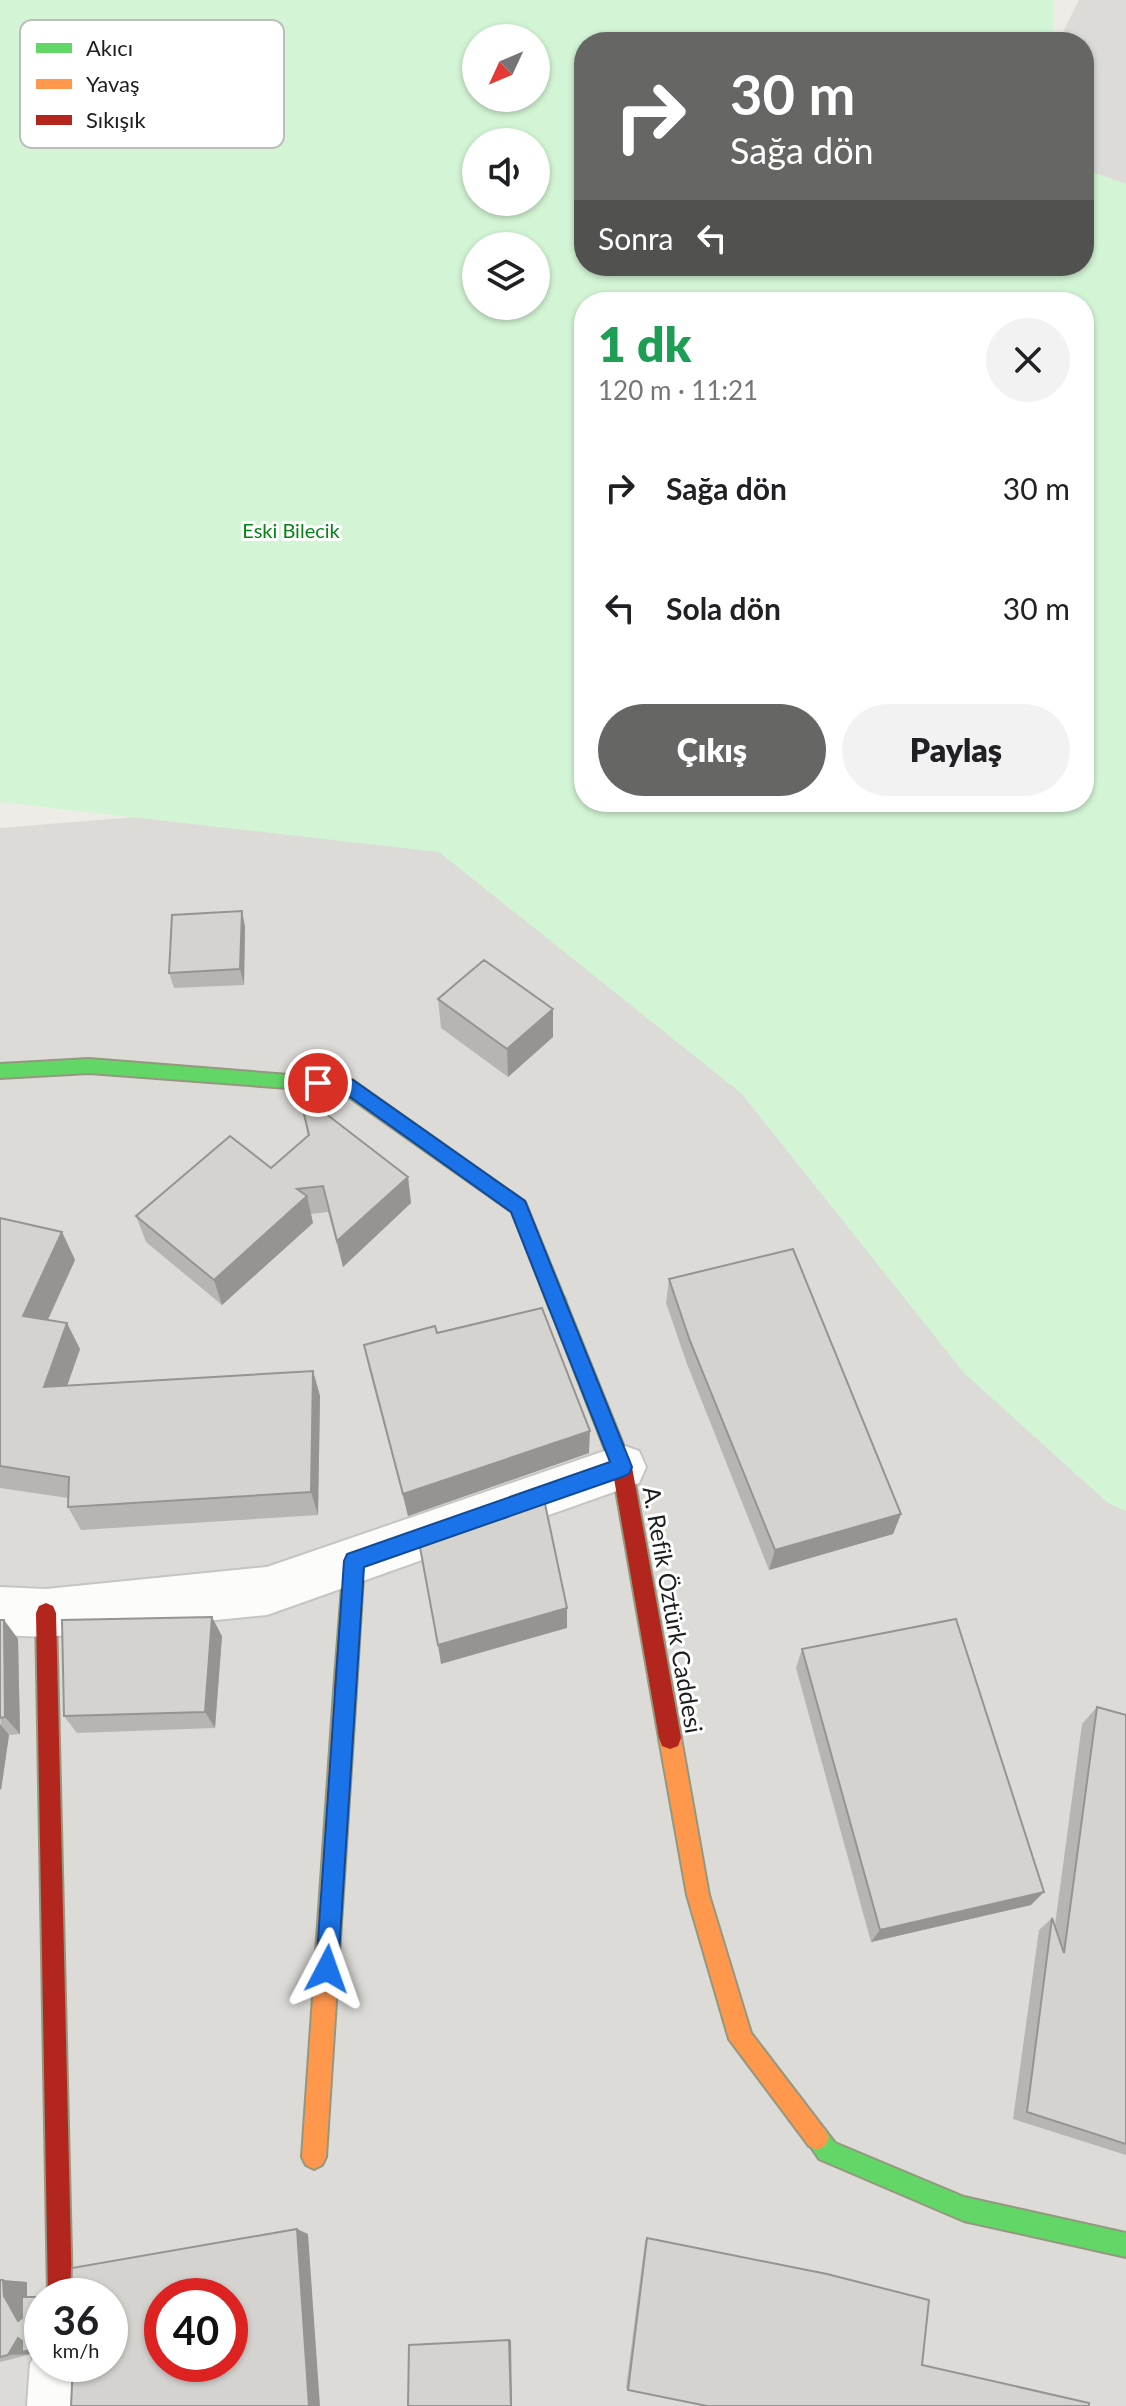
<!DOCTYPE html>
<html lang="tr">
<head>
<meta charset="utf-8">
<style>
  body { margin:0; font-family:Lato,sans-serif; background:#f2f2f2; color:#202124; height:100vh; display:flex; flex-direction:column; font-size:30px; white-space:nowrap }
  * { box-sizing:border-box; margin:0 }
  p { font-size:26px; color:#757577 }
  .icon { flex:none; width:44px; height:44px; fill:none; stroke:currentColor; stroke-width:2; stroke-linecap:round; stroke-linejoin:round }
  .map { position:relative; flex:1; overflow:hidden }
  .panel { position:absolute; left:574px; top:292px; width:520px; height:520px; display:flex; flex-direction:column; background:#fff; border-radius:32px; box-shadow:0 2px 6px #0004 }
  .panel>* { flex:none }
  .guide { position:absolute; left:574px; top:32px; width:520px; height:244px; border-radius:32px; box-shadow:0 2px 6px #0004; background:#666664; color:#fff; overflow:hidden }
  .needle { width:52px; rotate:226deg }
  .tools { position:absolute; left:462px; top:24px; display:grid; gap:16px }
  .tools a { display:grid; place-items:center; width:88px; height:88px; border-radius:50%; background:#fff; box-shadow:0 2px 6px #0004; font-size:40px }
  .speed { position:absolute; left:24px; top:2278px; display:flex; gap:16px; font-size:40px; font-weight:700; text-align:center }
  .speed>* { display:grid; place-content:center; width:104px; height:104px; border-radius:50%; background:#fff; box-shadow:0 2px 6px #0004; line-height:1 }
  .speed small { font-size:20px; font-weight:400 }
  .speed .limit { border:12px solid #d22; background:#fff; color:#111 }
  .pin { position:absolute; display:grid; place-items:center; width:68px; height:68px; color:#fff; margin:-34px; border:4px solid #fff; border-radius:50%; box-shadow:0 2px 8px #0007 }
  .me { position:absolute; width:88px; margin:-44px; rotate:4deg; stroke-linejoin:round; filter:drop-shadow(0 0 6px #0008) }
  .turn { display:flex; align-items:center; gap:28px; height:168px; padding:0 24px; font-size:36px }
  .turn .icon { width:104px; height:104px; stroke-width:2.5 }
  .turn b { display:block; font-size:56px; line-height:68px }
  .then { display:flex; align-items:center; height:76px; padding:0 24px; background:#0003; gap:16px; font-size:30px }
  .round { display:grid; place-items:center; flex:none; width:84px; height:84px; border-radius:42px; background:#f2f2f2 }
  .summary { display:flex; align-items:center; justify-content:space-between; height:136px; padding:0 24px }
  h1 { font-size:48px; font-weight:800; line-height:60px; color:#1e9e55 }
  .button { display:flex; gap:16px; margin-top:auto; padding:16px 24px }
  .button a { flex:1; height:92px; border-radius:48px; background:#666664; color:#fff; font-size:32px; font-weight:800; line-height:92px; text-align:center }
  .button a+a { background:#f2f2f2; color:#202124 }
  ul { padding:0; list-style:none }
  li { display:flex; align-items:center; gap:24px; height:120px; padding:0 24px }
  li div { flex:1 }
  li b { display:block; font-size:30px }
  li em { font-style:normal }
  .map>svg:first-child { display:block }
  .residential { fill:#dcdbd8; fill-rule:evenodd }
  .park { fill:#d3f5d5; fill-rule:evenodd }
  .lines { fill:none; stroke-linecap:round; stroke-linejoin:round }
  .street-casing { stroke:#c5c5c3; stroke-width:4 }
  .fast-casing { stroke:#94987e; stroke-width:4 }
  .slow-casing { stroke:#94987e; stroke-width:4 }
  .jam-casing { stroke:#94987e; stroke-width:4 }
  .street { fill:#fcfcfb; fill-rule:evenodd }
  .fast { fill:#63d668; fill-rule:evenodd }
  .slow { fill:#ff974d; fill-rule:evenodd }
  .jam { fill:#b3261e; fill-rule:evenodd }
  .wall { fill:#b7b5b2 }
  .shaded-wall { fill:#959491 }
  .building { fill:#d5d3cf; stroke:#959491; stroke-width:2; fill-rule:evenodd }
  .route { fill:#1a73e8; stroke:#114b97; stroke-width:2 }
  .labels { text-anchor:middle; stroke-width:6; stroke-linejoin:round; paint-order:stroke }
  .far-park-label { font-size:20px; fill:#038516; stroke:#fff }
  .street-label { font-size:24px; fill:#1e1e1e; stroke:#fff }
  .key { fill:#fff; stroke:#bcbcbc; stroke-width:2 }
  .key-label { font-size:22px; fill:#1e1e1e }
</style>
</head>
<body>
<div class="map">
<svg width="1126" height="2406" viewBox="0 0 1126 2406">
  <rect width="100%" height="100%" fill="#edece7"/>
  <path class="residential" d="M 1079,0 L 1126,0 L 1126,419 L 1084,302 L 1084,42 L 1058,42 Z
    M 432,793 L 1126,1276 L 1126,2406 L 0,2406 L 0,828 ZM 42,2296 L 110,2296 L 110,2364 L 42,2364 ZM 162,2296 L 230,2296 L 230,2364 L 162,2364 Z"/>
  <path class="park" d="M 0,0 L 1053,0 L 1054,42 L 584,42 L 584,266 L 1084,266 L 1084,169 L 1126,184 L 1126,1511 L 1108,1503 L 964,1373 L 742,1094 L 439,852 L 0,802 ZM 476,38 L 536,38 L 536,98 L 476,98 ZM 476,142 L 536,142 L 536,202 L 476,202 ZM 476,246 L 536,246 L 536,306 L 476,306 ZM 584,302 L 1084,302 L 1084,802 L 584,802 Z"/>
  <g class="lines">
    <defs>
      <path id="street" d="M 622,1445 L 639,1451 L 646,1467 L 639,1483 L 267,1615 L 46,1637 L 0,1635 L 0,1587 L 46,1589 L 267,1567 Z
        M 42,2341 L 42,2364 L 92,2364 L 89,2406 L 27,2406 L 30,2364 Z"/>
      <path id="fast" d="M 89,1059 L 352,1080 L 525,1202 L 566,1303 L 564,1309 L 557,1311 L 550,1309 L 512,1212 L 342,1092 L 89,1073 L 0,1078 L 0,1064 Z
        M 817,2126 L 825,2130 L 835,2143 L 964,2197 L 1126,2233 L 1126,2257 L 964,2221 L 819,2159 L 805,2138 L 809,2130 Z"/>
      <path id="slow" d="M 345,1681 L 352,1684 L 356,1691 L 326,2157 L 322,2165 L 314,2169 L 306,2165 L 302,2157 L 334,1691 L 338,1684 Z
        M 670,1727 L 678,1730 L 681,1738 L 709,1895 L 751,2033 L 825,2130 L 829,2138 L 825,2146 L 817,2150 L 809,2146 L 729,2039 L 687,1895 L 659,1738 L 662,1730 Z"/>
      <path id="jam" d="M 557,1295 L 564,1297 L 566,1303 L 632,1467 L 681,1738 L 678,1746 L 670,1749 L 662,1746 L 659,1738 L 612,1467 L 548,1303 L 550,1297 Z
        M 354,1551 L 361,1554 L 364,1561 L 356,1691 L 352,1698 L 345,1701 L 338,1698 L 334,1691 L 344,1561 L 347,1554 Z
        M 46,1603 L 53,1606 L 56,1613 L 72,2296 L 48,2296 L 36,1613 L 39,1606 Z"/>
    </defs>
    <use href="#street" class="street-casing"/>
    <use href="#fast" class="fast-casing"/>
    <use href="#slow" class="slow-casing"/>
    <use href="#jam" class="jam-casing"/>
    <use href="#street" class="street"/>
    <use href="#fast" class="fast"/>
    <use href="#slow" class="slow"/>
    <use href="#jam" class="jam"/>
  </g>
  <path class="wall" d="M 242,911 L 245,927 L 244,985 L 174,988 L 169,973 Z
    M 438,999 L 553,1009 L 553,1037 L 508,1077 L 441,1028 Z
    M 299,1093 L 408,1177 L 411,1203 L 343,1267 L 328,1212 L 311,1214 L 313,1223 L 222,1305 L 146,1242 L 136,1216 L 271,1168 L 308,1136 Z
    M 0,1218 L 62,1232 L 75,1260 L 48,1320 L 80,1349 L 67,1386 L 313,1371 L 320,1396 L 318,1515 L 81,1530 L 68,1507 L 68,1498 L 0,1488 Z
    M 669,1279 L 901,1514 L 893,1534 L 769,1570 L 687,1364 L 666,1303 Z
    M 437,1333 L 589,1453 L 408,1516 L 369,1369 L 364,1345 Z
    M 0,1620 L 4,1620 L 18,1639 L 20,1734 L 9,1735 L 1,1790 Z
    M 222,1636 L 215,1728 L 77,1733 L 64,1716 Z
    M 802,1649 L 1031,1905 L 871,1942 L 796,1668 Z
    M 1097,1707 L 1126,1715 L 1126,2155 L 1013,2119 L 1039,1930 L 1052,1918 L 1055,1925 L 1082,1724 Z
    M 647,2238 L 922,2365 L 628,2390 L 626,2388 L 645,2241 Z
    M 0,2280 L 27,2282 L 27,2297 L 42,2297 L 42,2351 L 33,2351 L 32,2354 L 0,2362 Z"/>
  <path class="shaded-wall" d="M 242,911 L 245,927 L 244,985 L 240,969 Z
    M 553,1009 L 553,1037 L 508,1077 L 507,1049 Z
    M 408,1177 L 411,1203 L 343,1267 L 337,1241 Z
    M 307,1196 L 313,1223 L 222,1305 L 214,1280 Z
    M 62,1232 L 75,1260 L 37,1343 L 23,1316 Z
    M 67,1323 L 80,1349 L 58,1412 L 44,1387 Z
    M 313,1371 L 320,1396 L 318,1515 L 311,1492 Z
    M 590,1431 L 589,1453 L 408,1516 L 403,1494 Z
    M 901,1514 L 893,1534 L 769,1570 L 775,1550 Z
    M 567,1608 L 567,1628 L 441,1664 L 438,1645 Z
    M 212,1617 L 222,1636 L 215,1728 L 205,1712 Z
    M 4,1620 L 18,1639 L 20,1734 L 5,1717 Z
    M 0,1724 L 9,1735 L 1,1790 L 0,1789 Z
    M 1044,1892 L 1031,1905 L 871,1942 L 880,1930 Z
    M 297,2229 L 308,2234 L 320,2406 L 309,2406 Z
    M 3,2280 L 27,2282 L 27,2297 L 41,2322 L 18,2321 L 4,2296 Z
    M 18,2338 L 41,2338 L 22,2352 L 33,2351 L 32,2354 L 8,2355 Z
    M 509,2340 L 511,2340 L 512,2406 L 511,2406 Z"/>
  <path class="building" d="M 242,911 L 240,969 L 169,973 L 172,915 Z
    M 484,960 L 553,1009 L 507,1049 L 438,999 Z
    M 299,1093 L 408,1177 L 337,1241 L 323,1186 L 297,1189 L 307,1196 L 214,1280 L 136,1216 L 230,1136 L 271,1168 L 309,1135 Z
    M 0,1218 L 62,1232 L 23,1316 L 67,1323 L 44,1387 L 313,1371 L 311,1492 L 68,1507 L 69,1477 L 0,1466 Z
    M 793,1249 L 901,1514 L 775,1550 L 690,1341 L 669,1279 Z
    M 542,1308 L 590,1431 L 403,1494 L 364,1345 L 435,1326 L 437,1333 Z
    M 544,1499 L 567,1608 L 438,1645 L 419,1542 Z
    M 212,1617 L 205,1712 L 64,1716 L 62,1620 Z
    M 956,1619 L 1044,1892 L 880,1930 L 802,1649 Z
    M 0,1620 L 4,1620 L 5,1717 L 0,1718 Z
    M 1097,1707 L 1126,1715 L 1126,2144 L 1027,2112 L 1052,1918 L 1064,1953 Z
    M 297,2229 L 309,2406 L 71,2406 L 73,2364 L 110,2364 L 110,2296 L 71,2296 L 72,2268 ZM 162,2296 L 230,2296 L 230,2364 L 162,2364 Z
    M 647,2238 L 827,2274 L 929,2300 L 922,2365 L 1089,2403 L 1089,2406 L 707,2406 L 628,2390 Z
    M 0,2280 L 3,2280 L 4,2296 L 18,2321 L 22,2318 L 22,2297 L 42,2297 L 42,2347 L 22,2352 L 22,2341 L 18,2338 L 8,2355 L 0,2357 Z
    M 509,2340 L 511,2406 L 408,2406 L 409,2345 Z"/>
  <path class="route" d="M 318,1076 L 353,1080 L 525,1201 L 632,1467 L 629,1474 L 622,1477 L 364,1567 L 338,1969 L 335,1977 L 327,1980 L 319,1977 L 316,1969 L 344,1561 L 347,1554 L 610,1462 L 511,1212 L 343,1092 L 312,1088 L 309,1083 L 312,1078 Z"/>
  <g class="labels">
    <g class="far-park-label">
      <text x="291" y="538">Eski Bilecik</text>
    </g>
    <g class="street-label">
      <text transform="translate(672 1610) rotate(80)" y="8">A. Refik Öztürk Caddesi</text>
    </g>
  </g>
  <rect x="20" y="20" width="264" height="128" rx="12" class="key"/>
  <rect x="36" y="43" width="36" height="10" fill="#63d668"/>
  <rect x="36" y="79" width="36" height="10" fill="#ff974d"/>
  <rect x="36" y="115" width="36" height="10" fill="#b3261e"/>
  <g class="key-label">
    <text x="86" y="56">Akıcı</text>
    <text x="86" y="92">Yavaş</text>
    <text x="86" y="128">Sıkışık</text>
  </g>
</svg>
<div class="tools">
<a><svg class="needle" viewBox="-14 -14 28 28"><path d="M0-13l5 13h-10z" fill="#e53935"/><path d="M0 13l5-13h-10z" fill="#757577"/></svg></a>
<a><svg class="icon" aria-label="sound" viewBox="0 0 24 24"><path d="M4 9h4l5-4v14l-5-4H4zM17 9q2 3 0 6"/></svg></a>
<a><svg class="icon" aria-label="layers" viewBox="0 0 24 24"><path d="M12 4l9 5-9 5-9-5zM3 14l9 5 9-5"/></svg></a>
</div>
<div class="speed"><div>36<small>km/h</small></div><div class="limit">40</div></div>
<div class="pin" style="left:318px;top:1083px;background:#d93025"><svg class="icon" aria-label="arrive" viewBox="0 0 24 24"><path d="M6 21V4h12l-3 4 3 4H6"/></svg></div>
<svg class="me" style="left:327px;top:1969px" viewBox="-20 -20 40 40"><path d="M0-17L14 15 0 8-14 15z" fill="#1a73e8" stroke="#fff" stroke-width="4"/></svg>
<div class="guide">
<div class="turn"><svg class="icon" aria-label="right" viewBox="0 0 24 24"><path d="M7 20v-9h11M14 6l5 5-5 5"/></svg><div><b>30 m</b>Sağa dön</div></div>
<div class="then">Sonra<svg class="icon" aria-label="left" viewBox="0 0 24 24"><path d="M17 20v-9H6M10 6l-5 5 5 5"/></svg></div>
</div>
<section class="panel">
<div class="summary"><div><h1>1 dk</h1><p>120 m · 11:21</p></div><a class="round"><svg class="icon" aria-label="close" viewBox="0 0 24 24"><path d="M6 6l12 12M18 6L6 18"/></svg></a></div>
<ul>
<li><svg class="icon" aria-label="right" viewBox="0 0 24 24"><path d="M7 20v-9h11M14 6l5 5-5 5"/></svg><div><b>Sağa dön</b></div><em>30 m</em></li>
<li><svg class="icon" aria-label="left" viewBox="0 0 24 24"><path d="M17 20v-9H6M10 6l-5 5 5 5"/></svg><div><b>Sola dön</b></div><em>30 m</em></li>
</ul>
<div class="button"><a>Çıkış</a><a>Paylaş</a></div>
</section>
</div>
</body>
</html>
